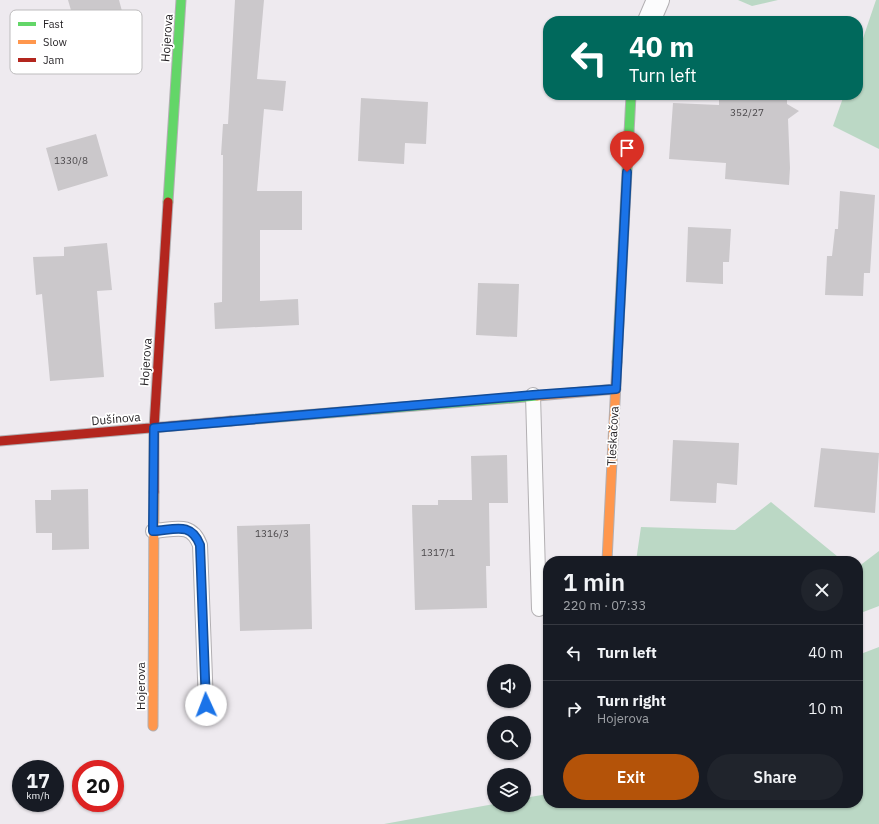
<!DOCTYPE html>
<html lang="en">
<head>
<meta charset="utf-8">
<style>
  body { margin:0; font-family:"IBM Plex Sans",sans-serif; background:#20242c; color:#f1f3f6; height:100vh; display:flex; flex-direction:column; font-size:15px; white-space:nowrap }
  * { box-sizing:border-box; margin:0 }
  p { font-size:13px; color:#9ea1a6 }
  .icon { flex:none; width:22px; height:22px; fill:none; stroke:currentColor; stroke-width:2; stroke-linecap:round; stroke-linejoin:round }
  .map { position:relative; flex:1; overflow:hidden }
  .sheet { position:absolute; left:543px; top:556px; width:320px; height:252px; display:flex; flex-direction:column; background:#171b24; border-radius:16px; box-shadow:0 1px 3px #0004 }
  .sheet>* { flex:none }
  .banner { position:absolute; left:543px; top:16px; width:320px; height:84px; border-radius:16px; box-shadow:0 1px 3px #0004; background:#00695c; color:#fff; overflow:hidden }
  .buttons { position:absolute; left:487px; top:664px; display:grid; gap:8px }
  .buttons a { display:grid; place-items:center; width:44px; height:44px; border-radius:50%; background:#171b24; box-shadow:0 1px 3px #0004; font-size:20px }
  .speed { position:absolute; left:12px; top:760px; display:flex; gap:8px; font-size:20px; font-weight:700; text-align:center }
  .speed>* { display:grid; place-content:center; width:52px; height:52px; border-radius:50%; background:#171b24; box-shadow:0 1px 3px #0004; line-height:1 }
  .speed small { font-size:10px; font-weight:400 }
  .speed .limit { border:6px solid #d22; background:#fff; color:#111 }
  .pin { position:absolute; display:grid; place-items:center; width:34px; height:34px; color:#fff; margin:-41px -17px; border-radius:50% 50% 50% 0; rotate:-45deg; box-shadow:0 0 4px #0007 }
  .pin .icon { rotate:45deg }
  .me { position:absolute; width:44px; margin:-22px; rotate:358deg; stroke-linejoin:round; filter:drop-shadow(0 0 3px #0008) }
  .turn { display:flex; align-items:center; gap:14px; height:84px; padding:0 20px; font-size:18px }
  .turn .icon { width:52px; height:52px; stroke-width:2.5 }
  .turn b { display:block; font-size:28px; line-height:34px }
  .round { display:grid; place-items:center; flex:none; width:42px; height:42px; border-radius:21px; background:#20242c }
  .overview { display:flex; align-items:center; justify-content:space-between; height:68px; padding:0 20px }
  h1 { font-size:24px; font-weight:600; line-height:30px }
  .cta { display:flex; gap:8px; margin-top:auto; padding:8px 20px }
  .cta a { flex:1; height:46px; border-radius:24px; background:#b45309; color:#fff; font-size:16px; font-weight:600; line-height:46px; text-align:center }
  .cta a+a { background:#20242c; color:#f1f3f6 }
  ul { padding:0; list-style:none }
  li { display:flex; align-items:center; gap:12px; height:56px; padding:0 20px; border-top:1px solid #363941 }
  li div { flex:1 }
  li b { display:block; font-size:15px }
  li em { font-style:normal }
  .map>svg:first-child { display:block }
  .green { fill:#bbd8c5 }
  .building { fill:#cbc8cb }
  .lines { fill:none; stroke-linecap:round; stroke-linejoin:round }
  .lane-casing { stroke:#b2afb2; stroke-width:16 }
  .street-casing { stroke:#b2afb2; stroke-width:24 }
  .fast-casing { stroke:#b2afb2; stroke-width:11 }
  .slow-casing { stroke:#b2afb2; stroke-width:11 }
  .jam-casing { stroke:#b2afb2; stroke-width:11 }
  .lane { stroke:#fcfcfd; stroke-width:14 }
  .street { stroke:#fcfcfd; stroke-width:22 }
  .fast { stroke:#63d668; stroke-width:9 }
  .slow { stroke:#ff974d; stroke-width:9 }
  .jam { stroke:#b3261e; stroke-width:9 }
  .route-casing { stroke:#114b97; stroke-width:10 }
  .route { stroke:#1a73e8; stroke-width:7 }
  .labels { text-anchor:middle; stroke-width:3.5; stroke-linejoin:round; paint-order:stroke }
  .number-label { font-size:10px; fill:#4c494c }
  .street-label { font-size:12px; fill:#221f22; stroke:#fff }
  .key { fill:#fff; stroke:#bdbcbd; stroke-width:1 }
  .key-label { font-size:11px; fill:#221f22 }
</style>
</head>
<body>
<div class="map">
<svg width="879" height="824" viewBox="0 0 879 824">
  <rect width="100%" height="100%" fill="#eeeaef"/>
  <path class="green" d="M 738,0 L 778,0 L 752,6 Z
    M 876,0 L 879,0 L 879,149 L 833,126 L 844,95 L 858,95 L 858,53 Z
    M 771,502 L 843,561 L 636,561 L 641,527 L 735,530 Z
    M 879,551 L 879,606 L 858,614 L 858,567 Z
    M 879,647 L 879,824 L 384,824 L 494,804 L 494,805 L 524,805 L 524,798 L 548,794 L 548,803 L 858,803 L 858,655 Z"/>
  <path class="building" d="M 68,0 L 119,0 L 129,37 L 106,44 L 107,48 L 84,55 Z
    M 235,0 L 264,0 L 257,79 L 286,81 L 283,111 L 264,109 L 257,191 L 302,191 L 302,230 L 260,230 L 260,301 L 298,299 L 299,325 L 215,329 L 214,303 L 222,302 L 223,155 L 221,155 L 223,124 L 228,124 Z
    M 719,95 L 787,95 L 787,104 L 799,111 L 788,119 L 790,168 L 789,185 L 725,179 L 726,163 L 669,159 L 673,103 L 719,105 Z
    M 361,98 L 428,102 L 426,144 L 405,143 L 404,164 L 358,161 Z
    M 96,134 L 108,176 L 58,191 L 46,148 Z
    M 840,191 L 875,195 L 870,273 L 864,273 L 863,296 L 825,295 L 827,256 L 832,256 L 835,229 L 838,229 Z
    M 688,227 L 731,229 L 729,262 L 723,262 L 723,284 L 686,282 Z
    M 107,243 L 112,290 L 97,291 L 104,377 L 50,381 L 42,294 L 36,295 L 33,257 L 64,256 L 64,247 Z
    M 478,283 L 519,284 L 517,337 L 476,335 Z
    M 673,440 L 739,443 L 737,485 L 717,483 L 716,503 L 670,501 Z
    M 821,448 L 879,453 L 875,513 L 814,507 Z
    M 507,455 L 508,503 L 489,503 L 490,566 L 486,566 L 487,608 L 415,610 L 412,505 L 438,505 L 438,500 L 472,500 L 471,456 Z
    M 88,489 L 89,549 L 52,550 L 52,533 L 36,533 L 35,500 L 51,500 L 51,490 Z
    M 310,524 L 312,629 L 240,631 L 237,526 Z"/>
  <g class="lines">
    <defs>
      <path id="lane" d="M 533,395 L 539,609
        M 153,531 C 174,530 191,521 200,545 L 206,705"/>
      <path id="street" d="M 649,21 L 658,0"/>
      <path id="fast" d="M 168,202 L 181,0
        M 617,362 L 631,95
        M 231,421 L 537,396"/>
      <path id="slow" d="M 537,396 L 616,389
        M 607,561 L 617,362
        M 153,726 L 154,492"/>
      <path id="jam" d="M 0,441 L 231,421
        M 154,492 L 154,428 L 168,202"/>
    </defs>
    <use href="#lane" class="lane-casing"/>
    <use href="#street" class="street-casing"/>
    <use href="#fast" class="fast-casing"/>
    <use href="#slow" class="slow-casing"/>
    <use href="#jam" class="jam-casing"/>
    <use href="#lane" class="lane"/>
    <use href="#street" class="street"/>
    <use href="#fast" class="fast"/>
    <use href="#slow" class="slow"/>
    <use href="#jam" class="jam"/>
  </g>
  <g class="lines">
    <defs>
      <path id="route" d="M 206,705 L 200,545 C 191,521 174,530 153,531 L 154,428 L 533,395 L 616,389 L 627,172"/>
    </defs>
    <use href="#route" class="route-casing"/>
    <use href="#route" class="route"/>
  </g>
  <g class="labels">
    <g class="number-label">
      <text x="747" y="116">352/27</text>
      <text x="71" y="164">1330/8</text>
      <text x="272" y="537">1316/3</text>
      <text x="438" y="556">1317/1</text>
    </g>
    <g class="street-label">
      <text transform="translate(167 38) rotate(-86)" y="4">Hojerova</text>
      <text transform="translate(146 362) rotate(-86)" y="4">Hojerova</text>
      <text transform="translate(116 419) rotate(-5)" y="4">Dušínova</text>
      <text transform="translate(613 436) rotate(-87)" y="4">Tleskačova</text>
      <text transform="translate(141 686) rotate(-90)" y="4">Hojerova</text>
    </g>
  </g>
  <rect x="10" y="10" width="132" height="64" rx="6" class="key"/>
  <rect x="18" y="22" width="18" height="4" fill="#63d668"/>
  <rect x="18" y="40" width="18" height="4" fill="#ff974d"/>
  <rect x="18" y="58" width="18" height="4" fill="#b3261e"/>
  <g class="key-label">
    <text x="43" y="28">Fast</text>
    <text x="43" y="46">Slow</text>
    <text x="43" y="64">Jam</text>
  </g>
</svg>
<div class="buttons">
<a><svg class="icon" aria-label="sound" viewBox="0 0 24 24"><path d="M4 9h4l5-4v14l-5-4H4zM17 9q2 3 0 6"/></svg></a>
<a><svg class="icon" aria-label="search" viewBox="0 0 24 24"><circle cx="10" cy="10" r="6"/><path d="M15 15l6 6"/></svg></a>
<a><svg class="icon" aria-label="layers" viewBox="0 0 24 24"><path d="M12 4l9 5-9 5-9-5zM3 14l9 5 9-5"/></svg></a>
</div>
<div class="speed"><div>17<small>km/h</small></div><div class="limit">20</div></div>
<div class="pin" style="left:627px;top:172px;background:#d93025"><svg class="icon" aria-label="arrive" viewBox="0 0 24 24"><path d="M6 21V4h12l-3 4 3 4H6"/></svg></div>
<svg class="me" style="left:206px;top:705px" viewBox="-20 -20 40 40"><circle r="19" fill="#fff"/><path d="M0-13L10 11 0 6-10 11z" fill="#1a73e8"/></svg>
<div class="banner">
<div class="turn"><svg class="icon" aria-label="left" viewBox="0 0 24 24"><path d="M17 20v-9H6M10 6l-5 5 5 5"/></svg><div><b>40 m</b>Turn left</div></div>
</div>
<section class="sheet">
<div class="overview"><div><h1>1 min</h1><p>220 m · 07:33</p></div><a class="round"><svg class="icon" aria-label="close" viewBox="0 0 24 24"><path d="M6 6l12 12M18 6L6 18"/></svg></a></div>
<ul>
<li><svg class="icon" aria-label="left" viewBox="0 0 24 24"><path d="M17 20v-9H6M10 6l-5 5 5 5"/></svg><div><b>Turn left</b></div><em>40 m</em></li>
<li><svg class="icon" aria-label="right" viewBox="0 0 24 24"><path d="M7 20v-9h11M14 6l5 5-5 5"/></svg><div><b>Turn right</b><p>Hojerova</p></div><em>10 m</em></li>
</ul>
<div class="cta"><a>Exit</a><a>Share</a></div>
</section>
</div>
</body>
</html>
